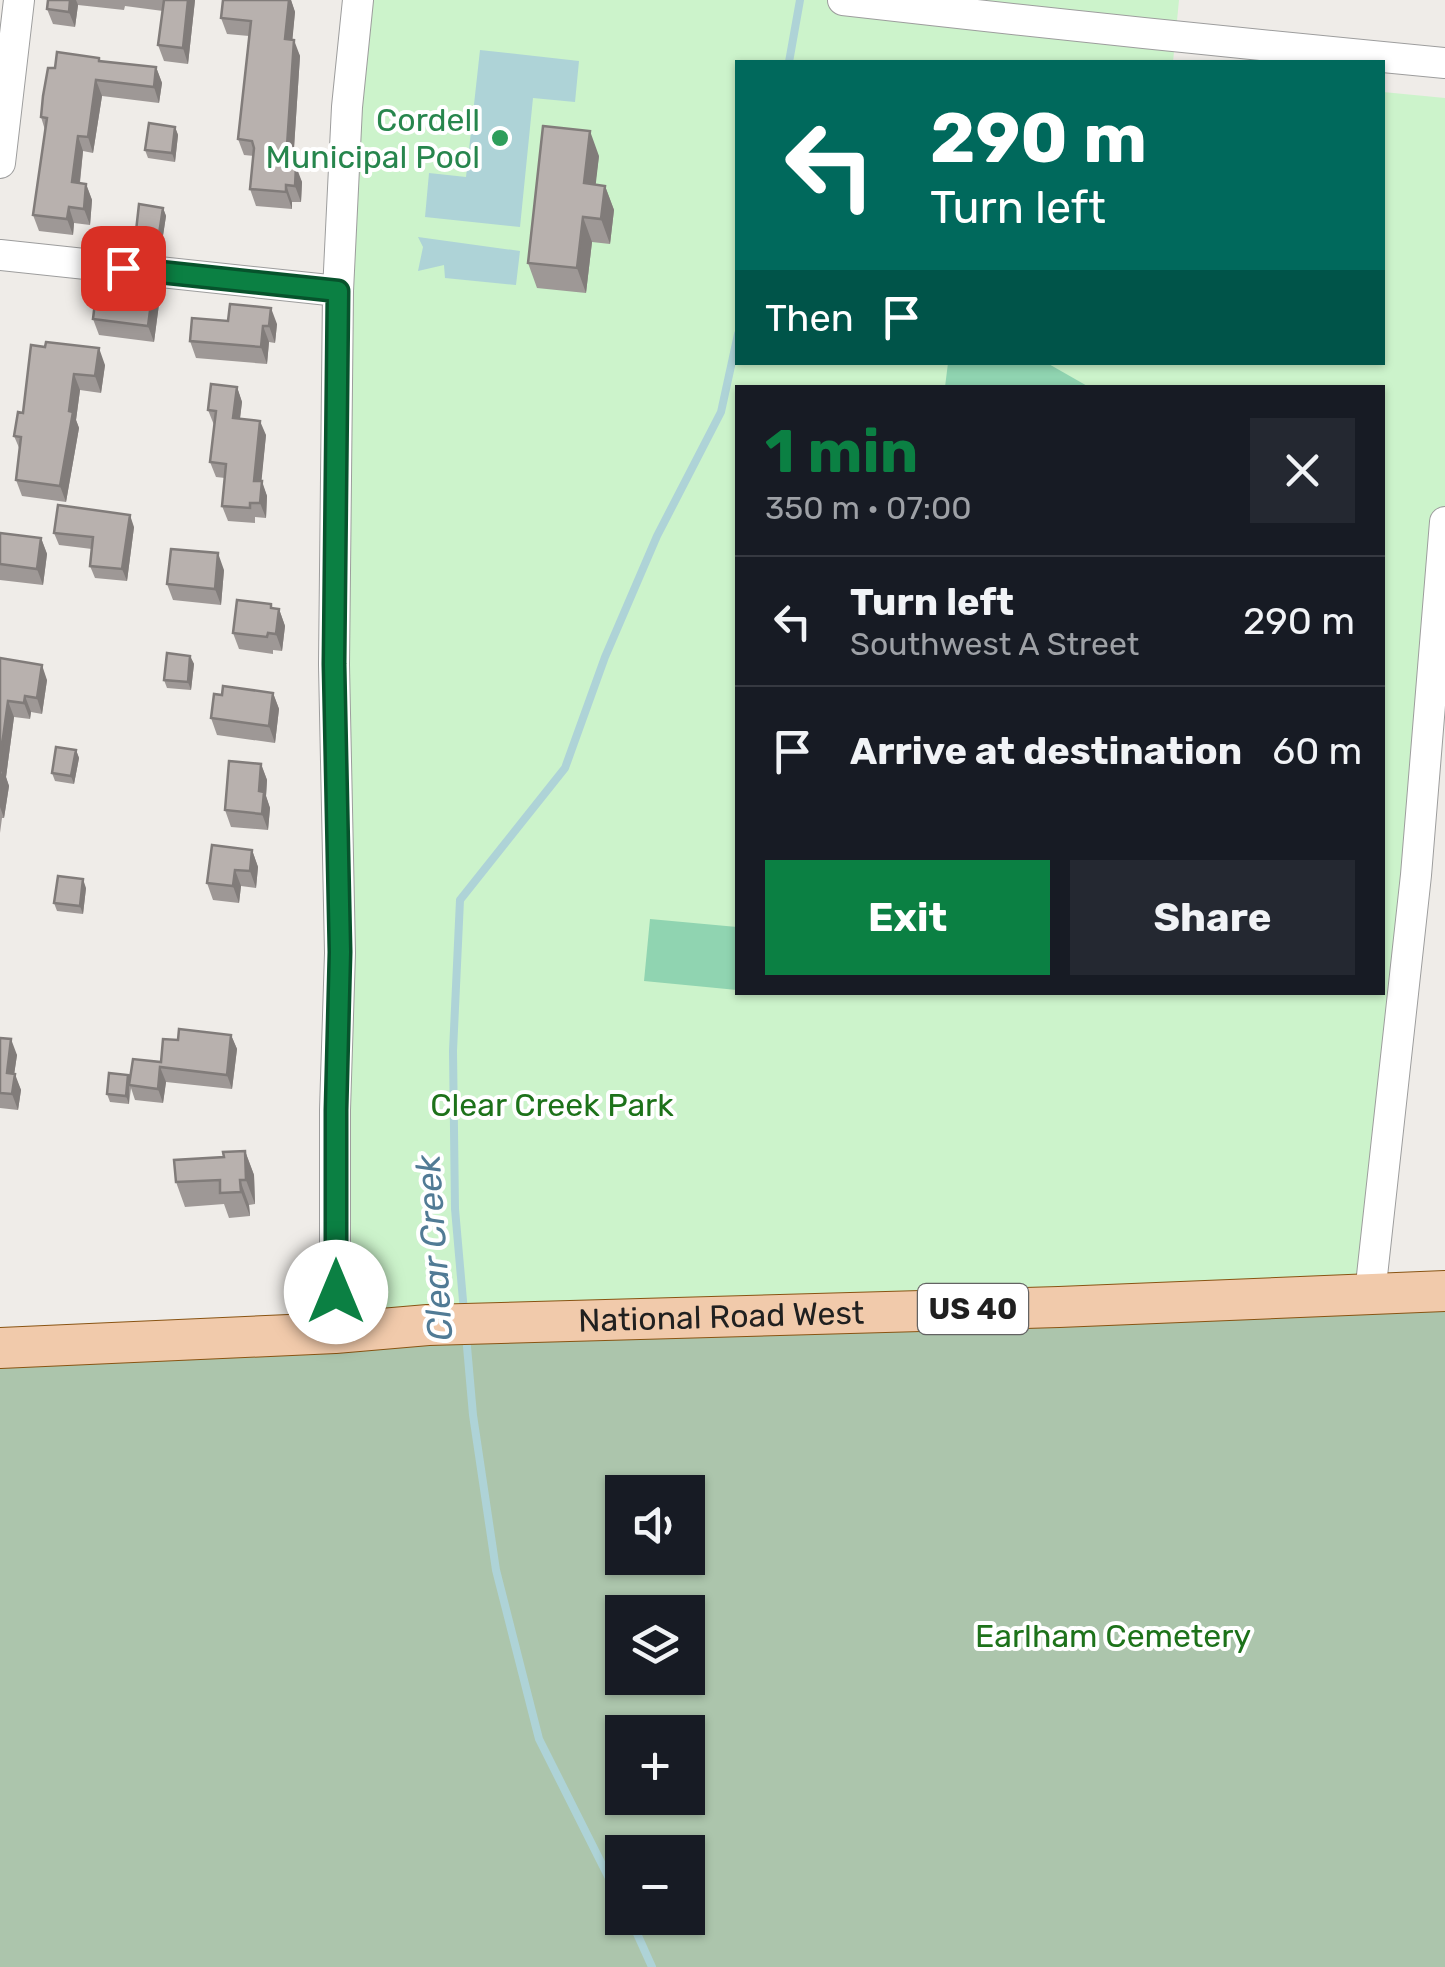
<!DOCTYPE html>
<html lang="en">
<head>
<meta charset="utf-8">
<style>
  body { margin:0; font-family:Rubik,sans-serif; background:#242831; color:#f1f3f6; height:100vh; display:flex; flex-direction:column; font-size:38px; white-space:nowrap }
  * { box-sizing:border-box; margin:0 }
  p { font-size:32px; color:#9ea1a6 }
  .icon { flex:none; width:55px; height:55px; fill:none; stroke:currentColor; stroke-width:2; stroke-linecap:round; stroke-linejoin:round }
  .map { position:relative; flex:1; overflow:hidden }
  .side { position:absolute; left:735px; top:385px; width:650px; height:610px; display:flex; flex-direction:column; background:#171b24; border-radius:0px; box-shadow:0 2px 8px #0004 }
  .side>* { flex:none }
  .guide { position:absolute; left:735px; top:60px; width:650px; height:305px; border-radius:0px; box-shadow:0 2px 8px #0004; background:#00695c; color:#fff; overflow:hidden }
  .buttons { position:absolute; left:605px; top:1475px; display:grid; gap:20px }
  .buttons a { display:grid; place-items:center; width:100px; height:100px; border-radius:0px; background:#171b24; box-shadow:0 2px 8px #0004; font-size:50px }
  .pin { position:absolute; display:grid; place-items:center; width:85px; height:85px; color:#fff; margin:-42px; border-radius:20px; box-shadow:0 5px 15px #0006 }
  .me { position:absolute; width:110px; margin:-55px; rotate:0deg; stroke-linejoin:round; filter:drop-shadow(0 0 8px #0008) }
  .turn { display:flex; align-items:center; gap:35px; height:210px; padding:0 30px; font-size:45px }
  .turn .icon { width:130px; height:130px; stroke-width:2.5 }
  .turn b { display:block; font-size:70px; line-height:85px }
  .then { display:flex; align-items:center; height:95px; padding:0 30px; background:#0003; gap:20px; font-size:38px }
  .round { display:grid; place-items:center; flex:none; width:105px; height:105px; border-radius:0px; background:#242831 }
  .summary { display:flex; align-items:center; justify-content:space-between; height:170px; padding:0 30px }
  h1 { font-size:60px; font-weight:700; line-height:75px; color:#0b8043 }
  .primary-button { display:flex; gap:20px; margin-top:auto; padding:20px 30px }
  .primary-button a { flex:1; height:115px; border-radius:0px; background:#0b8043; color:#fff; font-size:40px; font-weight:700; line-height:115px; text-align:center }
  .primary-button a+a { background:#242831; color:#f1f3f6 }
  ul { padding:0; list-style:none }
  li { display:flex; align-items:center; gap:30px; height:130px; padding:0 30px; border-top:2px solid #363941 }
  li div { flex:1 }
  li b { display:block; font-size:38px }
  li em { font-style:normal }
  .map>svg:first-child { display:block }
  .cemetery { fill:#acc5ac; fill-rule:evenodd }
  .park { fill:#ccf3cb; fill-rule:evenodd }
  .pitch { fill:#90d4b1 }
  .water { fill:#aed3d7 }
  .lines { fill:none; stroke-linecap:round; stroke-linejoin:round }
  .stream { stroke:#aed3d7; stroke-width:8 }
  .minor-casing { stroke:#9d9d9d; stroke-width:32 }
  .major-casing { stroke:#895413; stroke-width:42 }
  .minor { stroke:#fff; stroke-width:30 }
  .major { stroke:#f1caab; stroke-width:40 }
  .wall { fill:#9e9896 }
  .shaded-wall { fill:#817c7a }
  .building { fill:#b8b1ae; stroke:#817c7a; stroke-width:2.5 }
  .route-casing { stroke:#07532c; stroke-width:25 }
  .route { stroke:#0b8043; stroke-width:18 }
  .leisure-dot { fill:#2e9e5b; stroke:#fff; stroke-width:4 }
  .labels { text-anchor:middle; stroke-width:8; stroke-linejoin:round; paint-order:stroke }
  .shield { fill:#fff; stroke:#636363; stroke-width:2.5 }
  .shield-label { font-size:30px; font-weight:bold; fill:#202020 }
  .leisure-label { font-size:32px; fill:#27864d; stroke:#fff; text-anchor:end }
  .park-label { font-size:32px; fill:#1d721a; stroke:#fff }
  .street-label { font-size:32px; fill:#202020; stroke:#fff }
  .water-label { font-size:35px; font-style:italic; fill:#517b95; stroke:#fff }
</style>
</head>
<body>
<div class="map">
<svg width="1445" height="1967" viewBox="0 0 1445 1967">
  <rect width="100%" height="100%" fill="#efece8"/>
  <path class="cemetery" d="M 1445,1291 L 1445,1967 L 0,1967 L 0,1348 ZM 622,1492 L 688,1492 L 688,1558 L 622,1558 ZM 622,1612 L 688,1612 L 688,1678 L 622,1678 ZM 622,1732 L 688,1732 L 688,1798 L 622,1798 ZM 622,1852 L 688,1852 L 688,1918 L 622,1918 Z"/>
  <path class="park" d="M 360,0 L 1179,0 L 1173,62 L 738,62 L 738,362 L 1382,362 L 1383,92 L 1445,98 L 1445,522 L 1370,1294 L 335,1333 L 334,665 ZM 738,388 L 1382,388 L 1382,992 L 738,992 Z"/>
  <path class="pitch" d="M 948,363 L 1047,363 L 1089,387 L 945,387 Z
    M 650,919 L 737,927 L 737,990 L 644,981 Z"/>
  <path class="water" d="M 480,50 L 579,61 L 575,102 L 533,98 L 520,227 L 425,217 L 429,173 L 466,177 Z
    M 418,237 L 520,251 L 516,285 L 445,278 L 444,265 L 418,271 L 423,247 Z"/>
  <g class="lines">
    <path class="stream" d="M 789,62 L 800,0
      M 464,1312 L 455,1209 L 453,1051 L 460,900 L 565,768 L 605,657 L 657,536 L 721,412 L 738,334
      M 466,1335 L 473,1415 L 496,1570 L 539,1739 L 622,1904
      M 630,1918 L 652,1967"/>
    <defs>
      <path id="minor" d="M 843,0 C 1044,23 1244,44 1445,63
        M 0,163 L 19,0
        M 0,255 L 338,291
        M 1370,1294 L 1416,875 L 1445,522
        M 335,1333 L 335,1110 L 340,953 L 334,665 L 338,291 L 347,107 L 358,0"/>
      <g id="major">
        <path id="s1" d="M 0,1348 L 335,1333 L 428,1325 L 1059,1307 L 1445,1291"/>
      </g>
    </defs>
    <use href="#minor" class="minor-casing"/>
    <use href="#major" class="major-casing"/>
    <use href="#minor" class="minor"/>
    <use href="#major" class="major"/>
  </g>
  <path class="wall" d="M 48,0 L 195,0 L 188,64 L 164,61 L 158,45 L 163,11 L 125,6 L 124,10 L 78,5 L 75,27 L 53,24 L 47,9 Z
    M 223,0 L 291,0 L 295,12 L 292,40 L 300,56 L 293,164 L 302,182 L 301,202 L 292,202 L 292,209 L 256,206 L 250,189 L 254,156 L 244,155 L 238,139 L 249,36 L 227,34 L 221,18 Z
    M 100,61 L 156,67 L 162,83 L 159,103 L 102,96 L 93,153 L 83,151 L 80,183 L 86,184 L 92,200 L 90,225 L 74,223 L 73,235 L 39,231 L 33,215 L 45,130 L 41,117 L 55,68 Z
    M 175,127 L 178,135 L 175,162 L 148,158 L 145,150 Z
    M 599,156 L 595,185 L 605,186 L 614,210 L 610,244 L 592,242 L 586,293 L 537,288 L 528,263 Z
    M 163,208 L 166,216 L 162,242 L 139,239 L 136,231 Z
    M 159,304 L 154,342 L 99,335 L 93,319 Z
    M 228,321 L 277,324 L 275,343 L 269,342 L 267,364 L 196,358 L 190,341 Z
    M 31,345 L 105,365 L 101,393 L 80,390 L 76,420 L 79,428 L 66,502 L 22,496 L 16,480 L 20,450 L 14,436 L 23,413 Z
    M 237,387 L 242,402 L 240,419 L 266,435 L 261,481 L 267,496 L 266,518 L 255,517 L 255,523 L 228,521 L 222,506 L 225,478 L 216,477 L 210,462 L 214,425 L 208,410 Z
    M 134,527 L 127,581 L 95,578 L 90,566 L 92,549 L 59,545 L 54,533 Z
    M 0,533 L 41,538 L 47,554 L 43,585 L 0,580 Z
    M 224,570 L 221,605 L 173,600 L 167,584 Z
    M 273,608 L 279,609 L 285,626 L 282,651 L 273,650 L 273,654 L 239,649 L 233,633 Z
    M 190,656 L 194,664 L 191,690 L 167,688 L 164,680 Z
    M 0,658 L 47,680 L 42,714 L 31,712 L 30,719 L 14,717 L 6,777 L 9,786 L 4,818 L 2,818 L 0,833 Z
    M 273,693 L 279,709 L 275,743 L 217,735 L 211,718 Z
    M 76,750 L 79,758 L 74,784 L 55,781 L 52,773 Z
    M 261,764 L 267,780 L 266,796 L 270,808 L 268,830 L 231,827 L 225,810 Z
    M 252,850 L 258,867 L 256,888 L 241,886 L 239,903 L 213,900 L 207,883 Z
    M 86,888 L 83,914 L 57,911 L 54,903 Z
    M 231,1035 L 237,1049 L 232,1089 L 166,1082 L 163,1103 L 135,1100 L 131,1088 L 129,1104 L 110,1102 L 107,1094 L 161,1062 L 178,1040 Z
    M 0,1038 L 17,1055 L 14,1074 L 21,1090 L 18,1110 L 0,1108 Z
    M 245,1151 L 254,1175 L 255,1204 L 249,1205 L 250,1216 L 229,1218 L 224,1204 L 185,1207 L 176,1182 L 224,1157 Z"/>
  <path class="shaded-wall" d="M 70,0 L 76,0 L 78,5 L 75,27 L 69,12 Z
    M 188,0 L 195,0 L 188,64 L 183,48 Z
    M 289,0 L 291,0 L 295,12 L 291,55 L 285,39 Z
    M 294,40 L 300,56 L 292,178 L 286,161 Z
    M 156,67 L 162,83 L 159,103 L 154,87 Z
    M 96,80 L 102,96 L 93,153 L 88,137 Z
    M 175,127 L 178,135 L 175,162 L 172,153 Z
    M 590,131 L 599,156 L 593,208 L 584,183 Z
    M 78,136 L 83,151 L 78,198 L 72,182 Z
    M 296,166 L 302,182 L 301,202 L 295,186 Z
    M 86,184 L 92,200 L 90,225 L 84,209 Z
    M 286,185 L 292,202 L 292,209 L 286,192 Z
    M 605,186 L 614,210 L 610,244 L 601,219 Z
    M 69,207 L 74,223 L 73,235 L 67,219 Z
    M 163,208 L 166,216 L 162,242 L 159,234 Z
    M 583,217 L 592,242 L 586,293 L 577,268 Z
    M 153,288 L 159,304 L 154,342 L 148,326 Z
    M 271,308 L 277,324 L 275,343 L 269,326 Z
    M 263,326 L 269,342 L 267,364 L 261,347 Z
    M 99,348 L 105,365 L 101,393 L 95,376 Z
    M 74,374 L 80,390 L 76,420 L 79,428 L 66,502 L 60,486 Z
    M 237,387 L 242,402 L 238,433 L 233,418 Z
    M 260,421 L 266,435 L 260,496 L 254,481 Z
    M 262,481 L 267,496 L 266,518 L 260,503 Z
    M 130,515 L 134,527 L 127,581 L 122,569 Z
    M 41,538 L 47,554 L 43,585 L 37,569 Z
    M 218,553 L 224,570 L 221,605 L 215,589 Z
    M 279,609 L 285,626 L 282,651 L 276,634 Z
    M 190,656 L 194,664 L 191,690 L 188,682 Z
    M 42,665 L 47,680 L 42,714 L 37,698 Z
    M 273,693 L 279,709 L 275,743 L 269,726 Z
    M 25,696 L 31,712 L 30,719 L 24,703 Z
    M 8,701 L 14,717 L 6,777 L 9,786 L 4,818 L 0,807 L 0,760 Z
    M 76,750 L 79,758 L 74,784 L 71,776 Z
    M 261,764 L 267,780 L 266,796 L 270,808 L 268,830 L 262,814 L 259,791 Z
    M 252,850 L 258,867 L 256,888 L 250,871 Z
    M 235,870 L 241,886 L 239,903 L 233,886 Z
    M 83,879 L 86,888 L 83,914 L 80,906 Z
    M 231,1035 L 237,1049 L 232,1089 L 227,1075 Z
    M 11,1039 L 17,1055 L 12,1089 L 7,1073 Z
    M 160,1067 L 166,1082 L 163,1103 L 158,1089 Z
    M 15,1074 L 21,1090 L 18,1110 L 12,1094 Z
    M 128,1075 L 131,1083 L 129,1085 L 129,1104 L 126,1096 Z
    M 245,1151 L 254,1175 L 255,1204 L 246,1180 Z
    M 240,1180 L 249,1205 L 250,1216 L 241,1192 Z"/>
  <path class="building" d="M 48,0 L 70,0 L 69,12 L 47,9 Z
    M 164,0 L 188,0 L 183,48 L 158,45 Z
    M 223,0 L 289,0 L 285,39 L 294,40 L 286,161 L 296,166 L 295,186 L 286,185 L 286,192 L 250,189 L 254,148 L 252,141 L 238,139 L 251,21 L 221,18 Z
    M 57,52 L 99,58 L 99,61 L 156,67 L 154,87 L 96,80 L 88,137 L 78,136 L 72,182 L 86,184 L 84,209 L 69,207 L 67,219 L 33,215 L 47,118 L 41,117 L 43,96 L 48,68 L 55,68 Z
    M 149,123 L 175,127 L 172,153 L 145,150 Z
    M 543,126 L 590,131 L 584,183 L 605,186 L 601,219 L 583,217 L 577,268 L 528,263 Z
    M 139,204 L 163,208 L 159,234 L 136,231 Z
    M 124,284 L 153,288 L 148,326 L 93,319 L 96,294 L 122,298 Z
    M 230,304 L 271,308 L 269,326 L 263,326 L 261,347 L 190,341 L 192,318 L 228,321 Z
    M 46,342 L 99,348 L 95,376 L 74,374 L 69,411 L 73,412 L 60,486 L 16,480 L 21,437 L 14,436 L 18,412 L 23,413 L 31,345 L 45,347 Z
    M 211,384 L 237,387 L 233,418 L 260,421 L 254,481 L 262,481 L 260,503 L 250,503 L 250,508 L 222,506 L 226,464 L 210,462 L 216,411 L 208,410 Z
    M 58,505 L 130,515 L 122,569 L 90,566 L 93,537 L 54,533 Z
    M 0,533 L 41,538 L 37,569 L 0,564 Z
    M 171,549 L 218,553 L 215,589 L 167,584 Z
    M 237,600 L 271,604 L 271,608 L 279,609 L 276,634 L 268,633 L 267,637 L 233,633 Z
    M 167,653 L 190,656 L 188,682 L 164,680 Z
    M 0,658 L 42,665 L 37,698 L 25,696 L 24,703 L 8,701 L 0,760 Z
    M 223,686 L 273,693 L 269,726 L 211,718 L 214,694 L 222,695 Z
    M 56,747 L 76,750 L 71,776 L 52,773 Z
    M 229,761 L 261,764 L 259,791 L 264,792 L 262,814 L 225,810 Z
    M 0,770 L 3,771 L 0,792 Z
    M 212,845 L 252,850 L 250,871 L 235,870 L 233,886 L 207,883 Z
    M 58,876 L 83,879 L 80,906 L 54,903 Z
    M 179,1029 L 231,1035 L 227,1075 L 160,1067 L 158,1089 L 129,1085 L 133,1059 L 161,1062 L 163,1039 L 178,1040 Z
    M 0,1038 L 11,1039 L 7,1073 L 15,1074 L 12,1094 L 0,1093 Z
    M 109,1073 L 128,1075 L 126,1096 L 107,1094 Z
    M 245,1151 L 246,1180 L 240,1180 L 241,1192 L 220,1193 L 220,1180 L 176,1182 L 174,1160 L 224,1157 L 223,1152 Z"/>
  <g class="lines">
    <defs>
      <path id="route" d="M 123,268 L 338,291 L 334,664 L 340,952 L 336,1110 L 336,1292"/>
    </defs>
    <use href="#route" class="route-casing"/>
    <use href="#route" class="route"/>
  </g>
  <circle class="leisure-dot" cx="500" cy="138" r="10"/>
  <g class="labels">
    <rect class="shield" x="918" y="1284" width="110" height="50" rx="8"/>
    <g class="shield-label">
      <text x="973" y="1319">US 40</text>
    </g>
    <g class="leisure-label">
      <text x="480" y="131">Cordell<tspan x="480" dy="37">Municipal Pool</tspan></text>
    </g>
    <g class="park-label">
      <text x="552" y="1116">Clear Creek Park</text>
      <text x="1113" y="1647">Earlham Cemetery</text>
    </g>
    <g class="street-label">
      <text dy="11" stroke="none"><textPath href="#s1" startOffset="722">National Road West</textPath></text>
    </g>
    <g class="water-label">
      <text transform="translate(434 1248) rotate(-94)" y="12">Clear Creek</text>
    </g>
  </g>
</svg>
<div class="buttons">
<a><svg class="icon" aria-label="sound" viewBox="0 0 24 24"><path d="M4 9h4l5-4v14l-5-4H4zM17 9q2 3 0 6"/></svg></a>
<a><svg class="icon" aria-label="layers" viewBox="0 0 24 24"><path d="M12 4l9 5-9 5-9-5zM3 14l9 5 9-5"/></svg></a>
<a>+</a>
<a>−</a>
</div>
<div class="pin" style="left:123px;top:268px;background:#d93025"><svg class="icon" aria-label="arrive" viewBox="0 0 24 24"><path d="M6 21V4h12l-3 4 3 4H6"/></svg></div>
<svg class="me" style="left:336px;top:1292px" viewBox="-20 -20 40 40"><circle r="19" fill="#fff"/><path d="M0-13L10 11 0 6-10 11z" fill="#0b8043"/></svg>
<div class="guide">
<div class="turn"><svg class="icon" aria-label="left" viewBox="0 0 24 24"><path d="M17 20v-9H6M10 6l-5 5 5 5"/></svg><div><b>290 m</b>Turn left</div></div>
<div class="then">Then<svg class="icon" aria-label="arrive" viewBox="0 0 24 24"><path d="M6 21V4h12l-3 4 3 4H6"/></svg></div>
</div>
<section class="side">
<div class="summary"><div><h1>1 min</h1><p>350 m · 07:00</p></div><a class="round"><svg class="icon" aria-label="close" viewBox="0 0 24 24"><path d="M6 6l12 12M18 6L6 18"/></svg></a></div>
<ul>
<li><svg class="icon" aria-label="left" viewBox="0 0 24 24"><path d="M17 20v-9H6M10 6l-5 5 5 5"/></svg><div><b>Turn left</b><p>Southwest A Street</p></div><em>290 m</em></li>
<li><svg class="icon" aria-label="arrive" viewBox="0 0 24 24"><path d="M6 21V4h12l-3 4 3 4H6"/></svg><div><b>Arrive at destination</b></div><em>60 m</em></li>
</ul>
<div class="primary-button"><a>Exit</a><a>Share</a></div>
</section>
</div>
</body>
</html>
